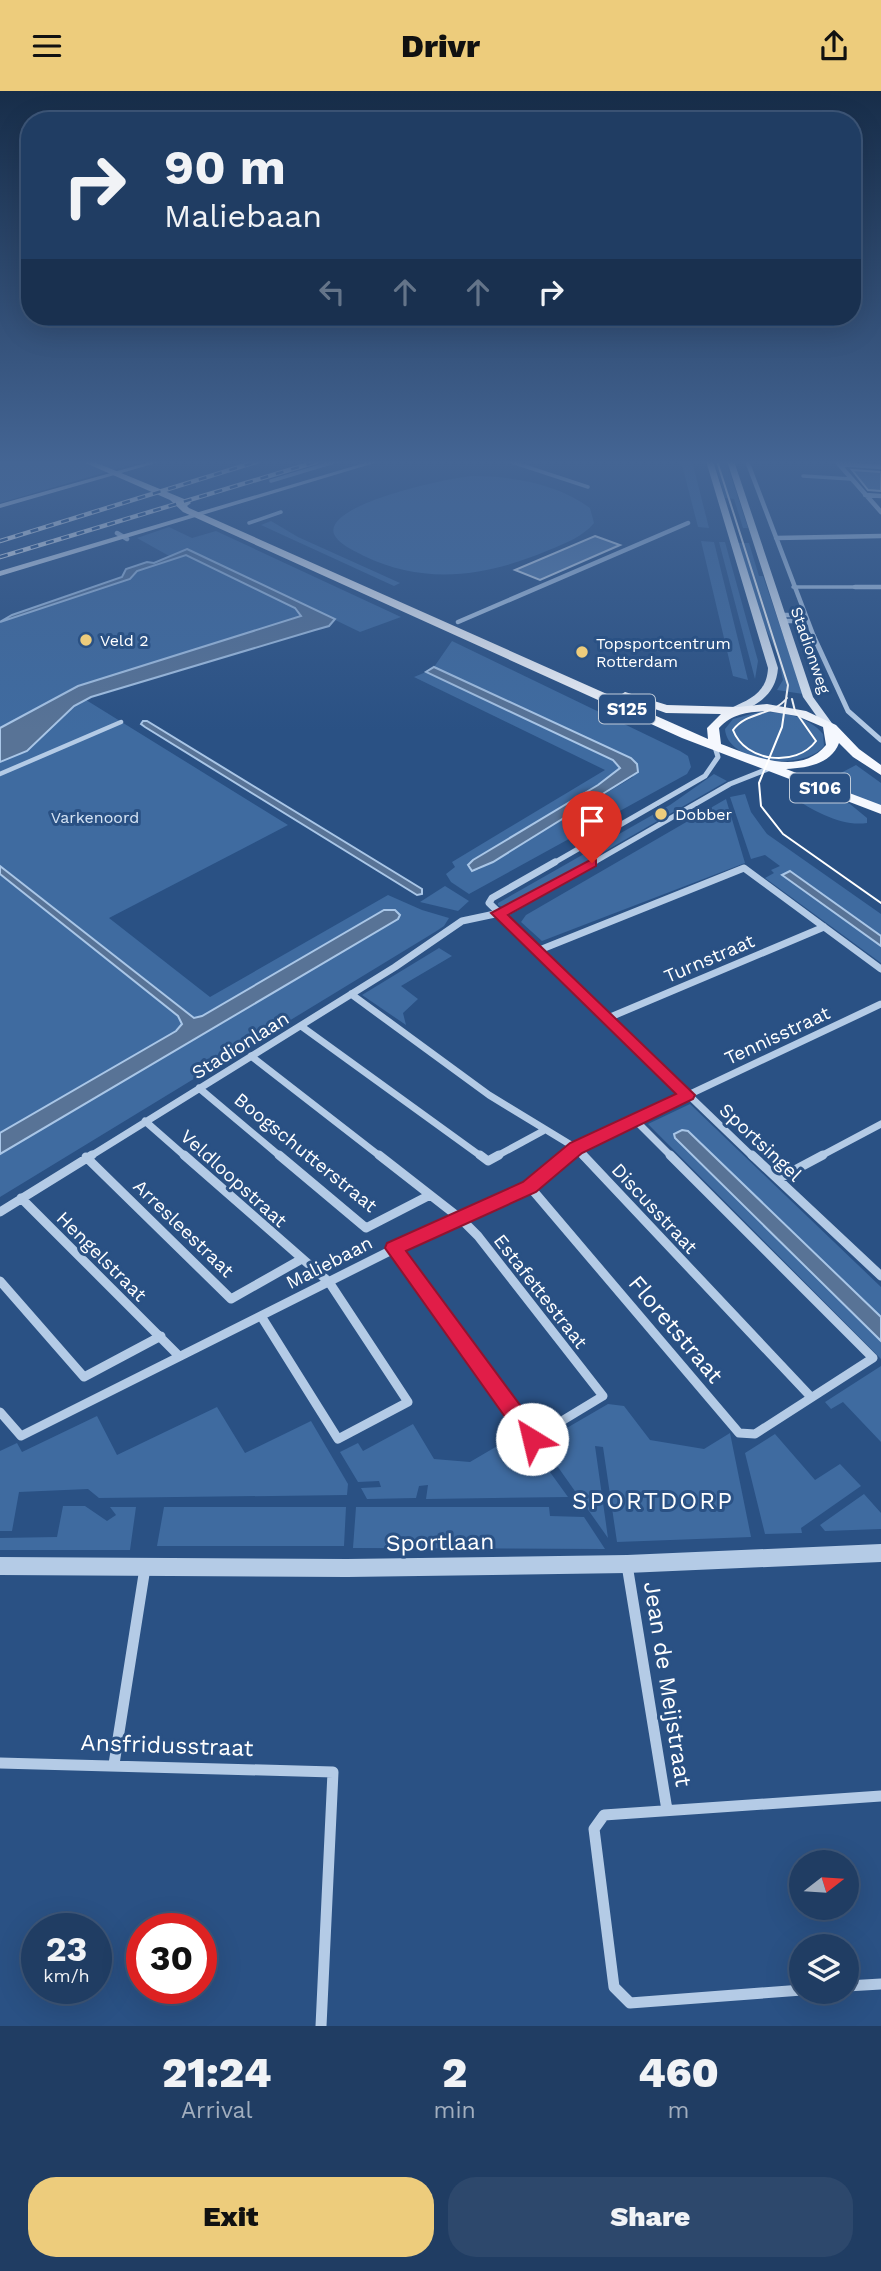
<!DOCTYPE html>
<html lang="en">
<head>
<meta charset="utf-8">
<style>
  body { margin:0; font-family:"Work Sans",sans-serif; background:#2d486c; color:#f1f3f6; height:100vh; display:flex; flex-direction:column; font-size:26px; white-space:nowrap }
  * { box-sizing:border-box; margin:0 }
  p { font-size:23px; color:#a2aebe }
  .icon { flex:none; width:38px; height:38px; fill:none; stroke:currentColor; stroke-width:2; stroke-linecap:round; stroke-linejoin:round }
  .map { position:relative; height:1935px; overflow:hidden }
  .sheet { display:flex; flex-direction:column; background:#203d63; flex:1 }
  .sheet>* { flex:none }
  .guide { position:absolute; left:21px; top:21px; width:840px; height:214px; border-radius:28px; box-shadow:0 7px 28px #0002,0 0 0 2px #3d5678; background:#203d63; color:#f1f3f6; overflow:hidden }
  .needle { width:46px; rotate:73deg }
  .controls { position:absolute; left:789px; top:1759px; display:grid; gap:14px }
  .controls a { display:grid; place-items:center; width:70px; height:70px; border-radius:50%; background:#203d63; box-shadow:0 7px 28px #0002,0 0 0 2px #3d5678; font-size:35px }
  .speed { position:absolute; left:21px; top:1822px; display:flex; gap:14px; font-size:35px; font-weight:700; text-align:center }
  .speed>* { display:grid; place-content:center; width:91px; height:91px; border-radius:50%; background:#203d63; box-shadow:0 7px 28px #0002,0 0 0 2px #3d5678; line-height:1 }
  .speed small { font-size:18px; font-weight:400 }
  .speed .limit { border:10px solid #d22; background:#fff; color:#111 }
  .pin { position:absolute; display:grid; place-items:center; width:60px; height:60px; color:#fff; margin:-72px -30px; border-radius:50% 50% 50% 0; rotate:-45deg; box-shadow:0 0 7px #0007 }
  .pin .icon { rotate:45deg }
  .me { position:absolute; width:77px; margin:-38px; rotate:324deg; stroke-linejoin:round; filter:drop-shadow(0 0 5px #0008) }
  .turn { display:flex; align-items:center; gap:24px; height:147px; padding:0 28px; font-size:32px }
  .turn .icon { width:91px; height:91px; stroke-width:2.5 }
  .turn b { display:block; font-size:49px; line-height:60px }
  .lanes { display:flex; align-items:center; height:66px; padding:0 28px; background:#0003; justify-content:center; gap:35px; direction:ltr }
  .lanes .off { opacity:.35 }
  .eta { display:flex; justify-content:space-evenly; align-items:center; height:119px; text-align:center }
  .eta b { font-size:42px; font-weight:800; line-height:49px }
  .primary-button { display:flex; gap:14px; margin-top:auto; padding:14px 28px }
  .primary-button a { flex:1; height:80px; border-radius:28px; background:#edcc7c; color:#111; font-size:28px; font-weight:800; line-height:80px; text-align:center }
  .primary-button a+a { background:#2d486c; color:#f1f3f6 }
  header { display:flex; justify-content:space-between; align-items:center; height:91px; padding:0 28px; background:#edcc7c; color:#111; font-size:32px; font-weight:800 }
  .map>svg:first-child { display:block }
  .green { fill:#3f6ba0 }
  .water { fill:#587396; stroke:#a9c6e7; stroke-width:2 }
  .building { fill:#567dad; stroke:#d7e5f5; stroke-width:2 }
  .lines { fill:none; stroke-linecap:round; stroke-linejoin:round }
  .pedestrian-far1 { stroke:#b4cbe6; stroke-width:3.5 }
  .pedestrian { stroke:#b4cbe6; stroke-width:4.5 }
  .minor-far4 { stroke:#b4cbe6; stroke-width:4.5 }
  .minor-far3 { stroke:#b4cbe6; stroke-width:5 }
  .minor-far2 { stroke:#b4cbe6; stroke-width:7 }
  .minor-far1 { stroke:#b4cbe6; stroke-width:9 }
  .minor { stroke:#b4cbe6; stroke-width:11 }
  .tertiary { fill:#b4cbe6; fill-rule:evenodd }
  .secondary { fill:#dde8f6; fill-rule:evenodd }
  .primary { fill:#f5f8fe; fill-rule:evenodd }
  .tram { stroke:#fff; stroke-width:2 }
  .rail-casing { stroke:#fff; stroke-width:4.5 }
  .rail { stroke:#2a5184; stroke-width:2.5; stroke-dasharray:8; stroke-linecap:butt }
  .route { fill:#e11d48; stroke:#92132f; stroke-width:2 }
  .poi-dot { fill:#edcc7c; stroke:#2a5184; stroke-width:2.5 }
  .labels { text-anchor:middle; stroke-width:6; stroke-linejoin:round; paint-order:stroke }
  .far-poi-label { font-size:16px; fill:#fff; stroke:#2a5184; text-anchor:start }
  .far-street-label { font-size:16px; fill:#fff; stroke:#2a5184 }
  .far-park-label { font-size:16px; fill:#d7e5f5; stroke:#2a5184 }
  .shield { fill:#2a5184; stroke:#bfcbda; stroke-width:2 }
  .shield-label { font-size:18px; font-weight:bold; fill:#fff }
  .street-label { font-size:19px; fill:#fff; stroke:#2a5184 }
  .near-street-label { font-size:23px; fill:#fff; stroke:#2a5184 }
  .near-neighbourhood-label { font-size:24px; letter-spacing:2px; fill:#fff; stroke:#2a5184 }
</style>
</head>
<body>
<header><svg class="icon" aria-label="menu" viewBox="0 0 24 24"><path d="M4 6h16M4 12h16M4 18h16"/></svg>Drivr<svg class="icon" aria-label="share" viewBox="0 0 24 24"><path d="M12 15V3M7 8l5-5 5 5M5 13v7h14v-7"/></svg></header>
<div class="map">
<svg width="881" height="1935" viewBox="0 0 881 1935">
  <rect width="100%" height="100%" fill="#2a5184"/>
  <path class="green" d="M 0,370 L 144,370 L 0,412 Z
    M 681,370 L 692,370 L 709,437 L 698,436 Z
    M 714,370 L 726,370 L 748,437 L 743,437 L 734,408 L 725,407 Z
    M 473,385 C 513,385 558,393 590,417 L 594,432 C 584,445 564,453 549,459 C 488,485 426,495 364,465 C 355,460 338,453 334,443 C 323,413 452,386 473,385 Z
    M 271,430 L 298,446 L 400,492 L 394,495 L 261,434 Z
    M 169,436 L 192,447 L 216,440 L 401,526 L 360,541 L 190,459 L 171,466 L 137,447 Z
    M 701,450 L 714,451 L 748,589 L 733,585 Z
    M 719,451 L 725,451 L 758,570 L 755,588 Z
    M 738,452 L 749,452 L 759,485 L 763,485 L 803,603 L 777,599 L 783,589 L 778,565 L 759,522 Z
    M 188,464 L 295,517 L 321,527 L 78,604 L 288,734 L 109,827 L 210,906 L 388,804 L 422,819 L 449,827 L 444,835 L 435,841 L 0,1106 L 0,1063 L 398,828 L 400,824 L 390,818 L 384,819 L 219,915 L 0,1055 L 0,531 L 130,488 L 137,480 Z
    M 452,550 L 680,660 L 688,665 L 691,676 L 687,683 L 469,803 L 451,791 L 446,783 L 455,776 L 452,771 L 605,679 L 414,586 L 426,581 L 613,669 L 621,677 L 598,694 L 473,769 L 478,779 L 633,686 L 631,667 L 434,576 Z
    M 759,621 C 782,621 807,624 823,643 L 824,655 C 805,680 727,673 725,638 L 733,628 Z
    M 856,674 L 881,692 L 881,716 L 818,694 Z
    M 714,683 L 727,690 L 536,800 L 504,817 L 498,814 L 498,812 L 670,714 Z
    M 811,697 L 850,713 L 867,727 L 867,732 C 842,736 814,720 792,706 Z
    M 745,703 L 751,721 L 767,743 L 881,823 L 881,845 L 790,781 L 783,785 L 881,855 L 881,872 L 765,787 L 774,782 L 771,779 L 780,775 L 765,764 L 751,768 L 730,706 Z
    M 726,708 L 745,772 L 542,850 L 521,831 L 526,824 Z
    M 445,795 L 469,810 L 458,820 L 420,811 Z
    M 439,857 L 452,865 L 401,895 L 418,908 L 403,922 L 406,934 L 362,904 Z
    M 690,1013 L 881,1196 L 881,1226 L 689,1040 L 675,1047 L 881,1250 L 881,1268 L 648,1033 Z
    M 881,1275 L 881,1351 L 843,1311 L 831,1318 L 825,1311 Z
    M 608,1313 L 624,1315 L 650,1349 L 704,1358 L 730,1342 L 751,1446 L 617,1451 L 603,1356 L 595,1355 L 608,1447 L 541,1352 Z
    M 217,1316 L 245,1362 L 311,1330 L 348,1393 L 347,1404 L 99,1407 L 88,1398 L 19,1401 L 12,1440 L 0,1440 L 0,1360 L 17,1352 L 22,1361 L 97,1325 L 117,1364 Z
    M 413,1333 L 434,1368 L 470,1371 L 521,1341 L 568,1406 L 426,1408 L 428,1394 L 419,1395 L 416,1407 L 367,1408 L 361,1397 L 381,1396 L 379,1390 L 358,1391 L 340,1361 L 358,1352 L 363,1360 Z
    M 775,1343 L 815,1389 L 840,1373 L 861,1395 L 801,1437 L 802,1442 L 765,1443 L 745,1362 Z
    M 864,1403 L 881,1422 L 881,1438 L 825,1440 L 820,1434 Z
    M 63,1415 L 85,1415 L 107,1430 L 116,1424 L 110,1416 L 136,1416 L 130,1459 L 0,1459 L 0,1447 L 57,1446 Z
    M 164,1416 L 346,1416 L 344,1455 L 157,1455 Z
    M 356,1416 L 549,1416 L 550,1425 L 584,1426 L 605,1458 L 353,1457 Z"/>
  <path class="water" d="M 187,458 L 335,528 L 329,535 L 315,539 L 91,606 L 74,615 L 27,660 L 0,671 L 0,637 L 78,595 L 301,525 L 295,517 L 186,464 L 137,480 L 130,488 L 0,531 L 12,524 L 122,486 L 126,478 L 147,471 L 154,472 Z
    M 434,576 L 631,667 L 637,673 L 638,681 L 493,771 L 472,780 L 468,774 L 473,769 L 598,694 L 620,677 L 613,669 L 426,581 Z
    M 143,630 L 147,630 L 422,798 L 422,803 L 417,804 L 145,636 L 141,633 Z
    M 0,775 L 194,927 L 202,925 L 384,819 L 395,819 L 400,824 L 398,828 L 0,1063 L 0,1042 L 176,940 L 182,933 L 178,925 L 0,783 Z
    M 790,780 L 881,845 L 881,855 L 782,784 Z
    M 682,1039 L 688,1040 L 881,1226 L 881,1250 L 675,1047 L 674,1043 Z"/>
  <path class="building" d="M 852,379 L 881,381 L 881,400 L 868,399 Z
    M 595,445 L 620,454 L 540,489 L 515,479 Z"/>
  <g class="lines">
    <path class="pedestrian-far1" d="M 509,370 L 588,396
      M 803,385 L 851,388
      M 271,390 L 337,370
      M 249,432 L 281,421
      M 793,496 L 855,496"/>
    <path class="pedestrian" d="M 0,683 L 121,631"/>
    <path class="minor-far4" d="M 747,370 L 814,546
      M 836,370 L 881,421
      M 839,373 L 881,376
      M 865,404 L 881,405
      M 117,442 L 127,448
      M 776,447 L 881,445
      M 855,496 L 881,496
      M 780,524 L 805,524
      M 782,530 L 807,530
      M 458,531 L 688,432"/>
    <path class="minor-far3" d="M 813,544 L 848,620 L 881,649
      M 552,773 L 705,685 L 718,666 L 715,656
      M 591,773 L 730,693 L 773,676"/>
    <path class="minor-far2" d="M 555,771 L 492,807 L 489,812 L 753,1066
      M 537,860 L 744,777 L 881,878
      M 351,903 L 489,1004 L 576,1057 L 584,1066
      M 608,927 L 824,836
      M 301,935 L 482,1066
      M 251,965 L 381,1066
      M 199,997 L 281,1066
      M 635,1029 L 672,1066
      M 145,1030 L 186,1066
      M 89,1066 L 395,876 L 462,830 L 509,820 L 594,771
      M 495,1066 L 543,1040
      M 565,1066 L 576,1057 L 881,913
      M 819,1066 L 881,1033"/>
    <path class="minor-far1" d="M 184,1064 L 329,1191 L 408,1311 L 338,1348 L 261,1225
      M 279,1064 L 366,1137 L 430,1104
      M 379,1064 L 461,1128 L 478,1145 L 603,1305 L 532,1348 L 394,1158
      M 480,1064 L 488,1070 L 499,1064
      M 583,1064 L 811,1306
      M 752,1064 L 881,1185
      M 86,1066 L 231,1208 L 300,1169
      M 778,1088 L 823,1064
      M 530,1096 L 739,1342 L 755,1343 L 873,1267 L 670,1064
      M 21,1107 L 179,1265
      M 0,1121 L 92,1064
      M 0,1190 L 84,1286 L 161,1245
      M 0,1321 L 21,1345 L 394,1158 L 530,1096 L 568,1064"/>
    <path class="minor" d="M 627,1474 L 667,1719
      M 0,1672 L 333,1681 L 321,1935
      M 114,1673 L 145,1477
      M 847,1895 L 881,1893
      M 802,1899 L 630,1912 L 614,1896 L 594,1738 L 604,1724 L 881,1705"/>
    <path class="tertiary" d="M 881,1453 L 881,1471 L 627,1482 L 347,1486 L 0,1484 L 0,1466 L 347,1468 L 627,1464 Z"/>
    <path class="secondary" d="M 153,370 L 163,370 L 0,417 L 0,413 Z
      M 371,370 L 381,370 L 0,485 L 0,480 Z
      M 706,370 L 713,370 L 778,577 C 776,603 758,615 735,622 L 730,619 L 731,617 C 751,608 767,601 768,577 Z
      M 727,370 L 734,370 L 813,606 L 834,635 L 833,637 L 825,637 L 803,606 Z"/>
    <path class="primary" d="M 81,370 L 92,370 L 189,410 L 191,412 L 187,415 L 189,417 L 708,648 L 707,637 L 721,623 L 666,622 L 619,605 L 625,601 L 667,614 L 738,616 L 767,613 L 806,620 L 836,634 L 859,658 L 881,674 L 881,684 L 853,666 L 839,652 C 831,673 807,677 786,678 L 881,714 L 881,723 L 682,647 L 183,421 L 170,409 ZM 767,620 L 797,625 L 823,636 L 826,654 C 800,686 752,665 721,653 L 719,637 C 733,622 748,621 767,620 Z"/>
    <path class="tram" d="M 717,370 L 788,594 L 782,636 L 759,692 L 761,715 L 783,743 L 881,812
      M 787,607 C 773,625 747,620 733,639 C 745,671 796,677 816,650 L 795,620 L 792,608"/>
    <defs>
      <path id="rail" d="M 0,450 L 259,370
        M 0,466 L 319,370"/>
    </defs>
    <use href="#rail" class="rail-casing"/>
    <use href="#rail" class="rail"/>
  </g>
  <linearGradient id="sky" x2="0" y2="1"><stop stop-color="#172d49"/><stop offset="0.58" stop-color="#446594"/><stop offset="1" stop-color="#446594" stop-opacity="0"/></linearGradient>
  <rect width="881" height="640" fill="url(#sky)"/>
  <path class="route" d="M 592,768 L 596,769 L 596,775 L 508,824 L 695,1004 L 693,1008 L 582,1062 L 536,1101 L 406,1160 L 540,1341 L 543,1348 L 540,1354 L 532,1357 L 525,1354 L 385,1157 L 387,1152 L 523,1091 L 570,1052 L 676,1003 L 491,822 Z"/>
  <g class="poi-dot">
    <circle cx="86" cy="549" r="7"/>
    <circle cx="582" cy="561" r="7"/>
    <circle cx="661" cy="723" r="7"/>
  </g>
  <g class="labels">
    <g class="far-poi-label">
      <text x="100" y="555">Veld 2</text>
      <text x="596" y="558">Topsportcentrum<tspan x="596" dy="18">Rotterdam</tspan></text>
      <text x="675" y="729">Dobber</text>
    </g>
    <g class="far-street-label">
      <text transform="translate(811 559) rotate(71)" y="6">Stadionweg</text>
    </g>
    <g class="far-park-label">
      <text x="95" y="732">Varkenoord</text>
    </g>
    <g class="shield">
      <rect x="599" y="603.5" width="56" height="29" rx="5"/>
      <rect x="790" y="682.5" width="60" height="29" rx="5"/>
    </g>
    <g class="shield-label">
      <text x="627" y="624">S125</text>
      <text x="820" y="703">S106</text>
    </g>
    <g class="street-label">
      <text transform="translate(709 867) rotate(-23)" y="7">Turnstraat</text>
      <text transform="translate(777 944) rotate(-25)" y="7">Tennisstraat</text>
      <text transform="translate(240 954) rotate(-32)" y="7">Stadionlaan</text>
      <text transform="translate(761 1051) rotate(43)" y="7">Sportsingel</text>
      <text transform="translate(306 1061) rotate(39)" y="7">Boogschutterstraat</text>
      <text transform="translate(234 1087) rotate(42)" y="7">Veldloopstraat</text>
      <text transform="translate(655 1117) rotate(47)" y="7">Discusstraat</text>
      <text transform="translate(184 1137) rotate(44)" y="7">Arresleestraat</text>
      <text transform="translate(102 1165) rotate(45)" y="7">Hengelstraat</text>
      <text transform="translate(329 1171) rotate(-27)" y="7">Maliebaan</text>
      <text transform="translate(541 1200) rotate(52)" y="7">Estafettestraat</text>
    </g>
    <g class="near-street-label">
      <text transform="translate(676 1238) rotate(50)" y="8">Floretstraat</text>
      <text transform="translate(440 1451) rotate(-1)" y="8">Sportlaan</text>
      <text transform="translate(668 1593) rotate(81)" y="8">Jean de Meijstraat</text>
      <text transform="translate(167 1654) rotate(2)" y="8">Ansfridusstraat</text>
    </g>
    <g class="near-neighbourhood-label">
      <text x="653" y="1418">SPORTDORP</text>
    </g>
  </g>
</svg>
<div class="controls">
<a><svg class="needle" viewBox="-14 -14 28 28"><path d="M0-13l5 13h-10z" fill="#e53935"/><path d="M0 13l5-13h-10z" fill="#a2aebe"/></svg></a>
<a><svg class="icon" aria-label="layers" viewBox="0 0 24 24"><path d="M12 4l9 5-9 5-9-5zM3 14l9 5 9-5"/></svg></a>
</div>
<div class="speed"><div>23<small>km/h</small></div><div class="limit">30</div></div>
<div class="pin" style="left:592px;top:772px;background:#d93025"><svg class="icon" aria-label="arrive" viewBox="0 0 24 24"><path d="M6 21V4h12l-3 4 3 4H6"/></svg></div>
<svg class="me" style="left:532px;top:1348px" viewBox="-20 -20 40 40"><circle r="19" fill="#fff"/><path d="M0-13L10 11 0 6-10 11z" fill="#e11d48"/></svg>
<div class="guide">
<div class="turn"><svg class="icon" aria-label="right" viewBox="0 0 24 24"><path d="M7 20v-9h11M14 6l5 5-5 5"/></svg><div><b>90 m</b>Maliebaan</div></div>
<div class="lanes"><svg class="icon off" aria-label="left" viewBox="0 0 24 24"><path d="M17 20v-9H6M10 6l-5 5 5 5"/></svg><svg class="icon off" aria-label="ahead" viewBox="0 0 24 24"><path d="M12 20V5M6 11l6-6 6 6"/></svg><svg class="icon off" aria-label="ahead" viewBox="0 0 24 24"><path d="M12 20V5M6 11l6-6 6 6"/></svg><svg class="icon" aria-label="right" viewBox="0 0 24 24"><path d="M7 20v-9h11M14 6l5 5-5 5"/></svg></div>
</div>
</div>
<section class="sheet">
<div class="eta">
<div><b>21:24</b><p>Arrival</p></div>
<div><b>2</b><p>min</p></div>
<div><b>460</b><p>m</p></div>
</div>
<div class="primary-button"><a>Exit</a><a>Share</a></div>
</section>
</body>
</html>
